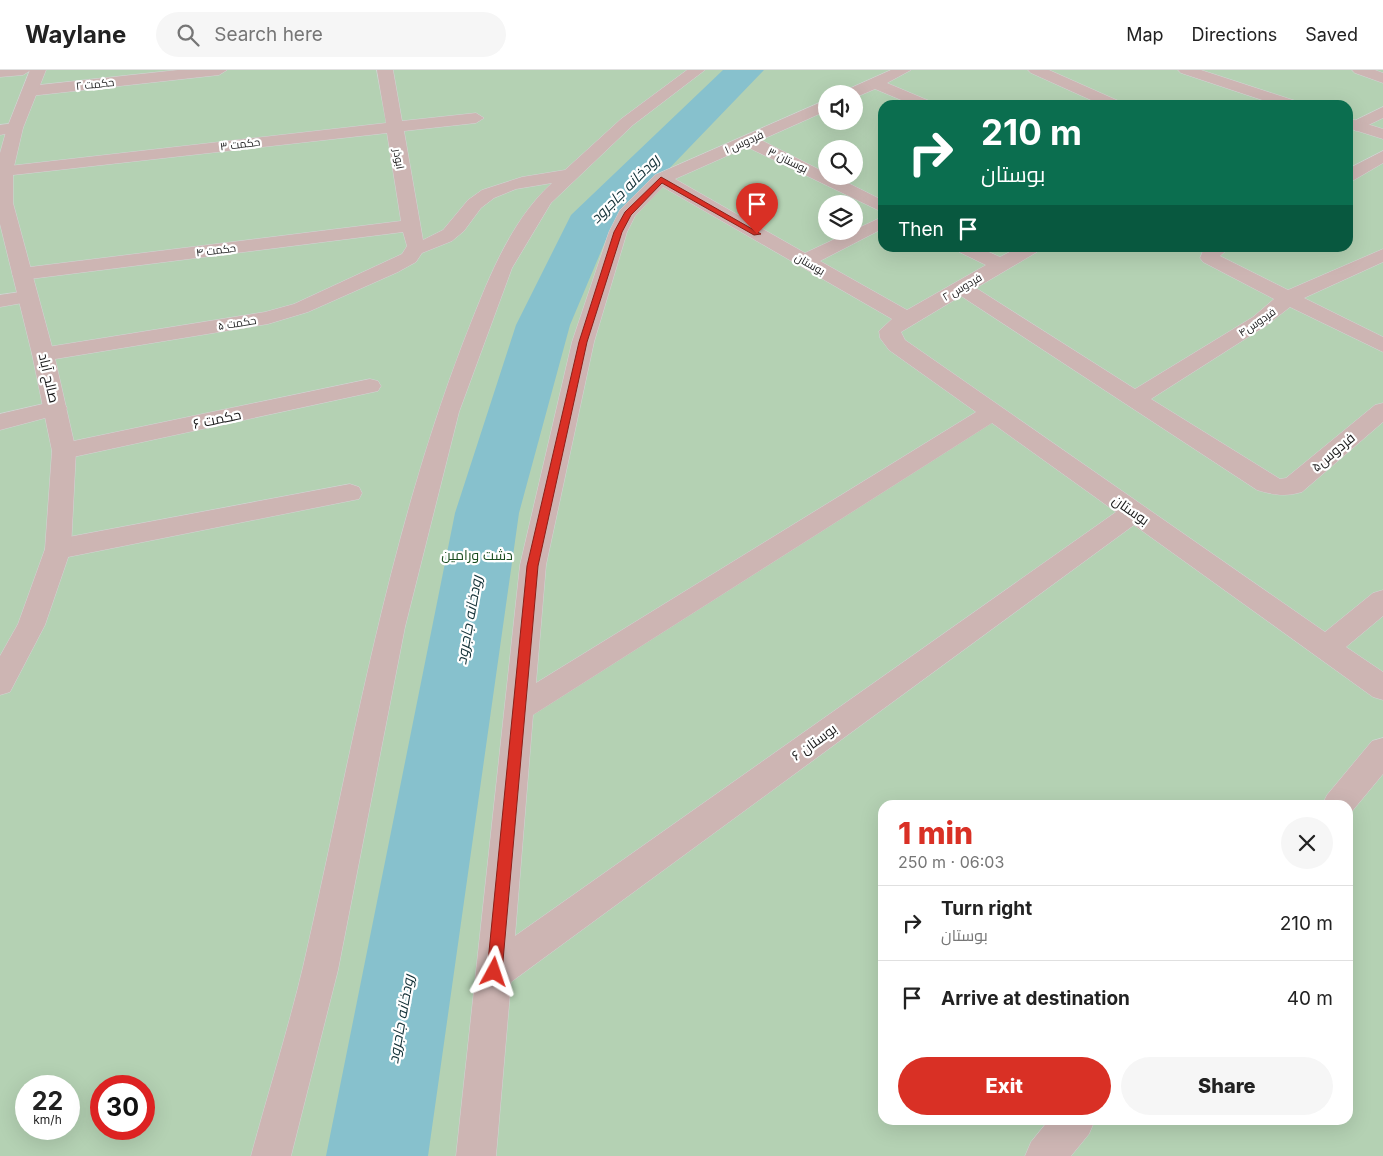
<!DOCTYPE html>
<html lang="en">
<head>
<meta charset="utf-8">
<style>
  body { margin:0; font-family:Inter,Cairo,sans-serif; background:#f6f6f6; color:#222; height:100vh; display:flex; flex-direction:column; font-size:19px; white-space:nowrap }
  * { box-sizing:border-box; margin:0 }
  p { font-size:16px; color:#767676 }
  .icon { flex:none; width:28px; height:28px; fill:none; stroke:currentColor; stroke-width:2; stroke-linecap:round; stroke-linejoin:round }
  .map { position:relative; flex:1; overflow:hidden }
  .panel { position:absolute; left:878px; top:730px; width:475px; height:325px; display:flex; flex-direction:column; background:#fff; border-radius:15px; box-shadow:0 5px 20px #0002 }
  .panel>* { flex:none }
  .top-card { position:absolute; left:878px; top:30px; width:475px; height:152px; border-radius:15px; box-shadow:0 5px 20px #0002; background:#0b6e4f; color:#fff; overflow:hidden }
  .fabs { position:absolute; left:818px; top:15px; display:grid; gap:10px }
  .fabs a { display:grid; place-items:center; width:45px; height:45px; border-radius:50%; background:#fff; box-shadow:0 5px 20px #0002; font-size:25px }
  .speed { position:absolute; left:15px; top:1005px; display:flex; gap:10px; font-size:25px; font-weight:700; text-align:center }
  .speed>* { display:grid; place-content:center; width:65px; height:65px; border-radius:50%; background:#fff; box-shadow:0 5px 20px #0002; line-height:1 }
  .speed small { font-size:12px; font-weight:400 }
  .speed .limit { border:8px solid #d22; background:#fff; color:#111 }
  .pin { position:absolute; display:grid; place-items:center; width:42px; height:42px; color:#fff; margin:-51px -21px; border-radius:50% 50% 50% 0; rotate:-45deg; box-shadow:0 0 5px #0007 }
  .pin .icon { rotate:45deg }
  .me { position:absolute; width:55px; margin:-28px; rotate:5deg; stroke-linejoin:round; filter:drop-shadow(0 0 4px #0008) }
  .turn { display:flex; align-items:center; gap:18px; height:105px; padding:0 20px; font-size:22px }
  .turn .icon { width:65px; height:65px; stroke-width:2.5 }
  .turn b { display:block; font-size:35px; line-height:42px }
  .then { display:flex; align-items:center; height:48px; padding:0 20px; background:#0003; gap:10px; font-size:19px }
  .round { display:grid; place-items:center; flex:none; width:52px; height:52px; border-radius:26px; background:#f6f6f6 }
  .headline { display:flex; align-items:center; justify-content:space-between; height:85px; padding:0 20px }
  h1 { font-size:30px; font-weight:800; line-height:38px; color:#d93025 }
  .button { display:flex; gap:10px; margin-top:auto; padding:10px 20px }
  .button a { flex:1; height:58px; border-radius:30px; background:#d93025; color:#fff; font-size:20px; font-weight:800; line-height:58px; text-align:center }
  .button a+a { background:#f6f6f6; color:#222 }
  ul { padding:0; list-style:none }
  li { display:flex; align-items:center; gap:15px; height:75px; padding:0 20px; border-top:1px solid #e0e0e0 }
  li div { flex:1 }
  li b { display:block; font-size:19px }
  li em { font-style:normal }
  header { display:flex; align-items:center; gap:30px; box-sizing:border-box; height:70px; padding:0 25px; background:#fff; border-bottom:1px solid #e0e0e0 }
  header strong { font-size:24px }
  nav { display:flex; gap:28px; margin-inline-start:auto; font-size:18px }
  .search { width:350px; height:45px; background:#f6f6f6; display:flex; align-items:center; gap:12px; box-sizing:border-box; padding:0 18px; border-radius:28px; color:#767676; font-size:19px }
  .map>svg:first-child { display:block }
  .green { fill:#b4d1b3; fill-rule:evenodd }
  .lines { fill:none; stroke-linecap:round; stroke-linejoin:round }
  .river { fill:#87c1cd; fill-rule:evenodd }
  .minor-casing { stroke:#d3d4d5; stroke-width:1 }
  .tertiary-casing { stroke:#d3d4d5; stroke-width:1 }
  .minor { fill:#cdb5b3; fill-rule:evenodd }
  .tertiary { fill:#cdb5b3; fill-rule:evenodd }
  .route { fill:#d93025; stroke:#8d1f18 }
  .labels { text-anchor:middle; stroke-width:4.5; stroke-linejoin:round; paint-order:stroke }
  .far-street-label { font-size:11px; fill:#1a1a1b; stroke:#fff }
  .street-label { font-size:14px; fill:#1a1a1b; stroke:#fff }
  .park-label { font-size:14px; fill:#1b4d1f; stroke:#fff }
  .water-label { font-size:15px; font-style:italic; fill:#112f35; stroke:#fff }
</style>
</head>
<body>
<header>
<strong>Waylane</strong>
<div class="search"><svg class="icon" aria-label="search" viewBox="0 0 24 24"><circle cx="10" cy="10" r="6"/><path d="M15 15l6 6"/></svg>Search here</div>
<nav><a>Map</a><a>Directions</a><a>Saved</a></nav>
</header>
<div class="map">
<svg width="1383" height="1086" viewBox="0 0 1383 1086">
  <rect width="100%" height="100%" fill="#f6f7f9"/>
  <path class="green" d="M 0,0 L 1383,0 L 1383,1086 L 0,1086 ZM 826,24 L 854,24 L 854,51 L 826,51 ZM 882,35 L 1348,35 L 1348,178 L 882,178 ZM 826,79 L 854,79 L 854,106 L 826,106 ZM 826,134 L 854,134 L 854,161 L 826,161 ZM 882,735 L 1348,735 L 1348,1050 L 882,1050 ZM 26,1016 L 69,1016 L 69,1059 L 26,1059 ZM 101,1016 L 144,1016 L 144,1059 L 101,1059 Z"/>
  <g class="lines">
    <path class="river" d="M 723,0 L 764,0 L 610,160 L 570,255 L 519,443 L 428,1086 L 326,1086 L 455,443 L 516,255 L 571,145 Z"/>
    <defs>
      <path id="minor" d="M 0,0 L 31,0 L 23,5 L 0,7 Z
        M 178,0 L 227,0 L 219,5 L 30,26 L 22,21 L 30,16 Z
        M 377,0 L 393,0 L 402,51 L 476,43 L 484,48 L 476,53 L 404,61 L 423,170 L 443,160 L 468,130 L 482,120 L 522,107 L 565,100 L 621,49 L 687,0 L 705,0 L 633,55 L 551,133 L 512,198 L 459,342 L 405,557 L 338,900 L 291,1086 L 251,1086 C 268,1023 288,960 303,897 C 351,688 386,474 463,273 C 485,218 507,154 552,113 L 516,119 L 494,128 L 481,138 L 464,161 L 452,171 L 422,183 L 416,192 L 398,202 L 308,242 L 268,254 L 43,291 L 35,289 L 32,284 L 35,279 L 265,242 L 294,234 L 402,184 L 407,176 L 403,162 L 22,210 L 15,208 L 12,204 L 15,200 L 22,198 L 401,151 L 387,63 L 4,106 L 0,105 L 0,97 L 386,53 Z
        M 891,0 L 911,0 L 887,13 L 932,32 L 934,35 L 913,35 L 875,19 L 854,28 L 854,24 L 842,24 L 844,21 Z
        M 1028,0 L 1049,0 L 1121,32 L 1123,35 L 1102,35 L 1031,3 Z
        M 1352,0 L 1375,0 L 1383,3 L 1383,13 L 1355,3 Z
        M 826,30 L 826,41 L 761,70 L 826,103 L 826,106 L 834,106 L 882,130 L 882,142 L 747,77 L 675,109 L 805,183 L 882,147 L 882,159 L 820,191 L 907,240 L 986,195 L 959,182 L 957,178 L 980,178 L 1000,187 L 1017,178 L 1039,178 L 1037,182 L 976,218 L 1135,319 L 1253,247 L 1274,229 L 1203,192 L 1200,188 L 1204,178 L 1229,178 L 1220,186 L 1288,220 L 1383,179 L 1383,192 L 1304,228 L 1383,267 L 1383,282 L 1290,237 L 1267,255 L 1151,329 L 1280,409 L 1286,408 L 1375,335 L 1383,333 L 1383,352 L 1302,422 C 1285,427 1274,425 1257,420 L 961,226 L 901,262 L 905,270 L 1325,562 L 1373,523 L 1383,520 L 1383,546 L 1346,577 L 1383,602 L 1383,630 L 1373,627 L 1134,455 L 511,912 L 496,1086 L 456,1086 L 520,495 L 572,272 L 609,162 L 620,140 L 655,105 ZM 663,117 L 892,249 L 879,261 L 880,268 L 889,280 L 976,342 L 536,613 L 546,495 L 594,272 L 627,162 L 635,146 ZM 992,353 L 1116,442 L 515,866 L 533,645 Z
        M 1383,37 L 1383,48 L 1356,61 L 1348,56 L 1350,53 Z
        M 15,53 L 21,55 L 23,58 L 21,61 L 0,65 L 0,55 Z
        M 1383,81 L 1383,93 L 1354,110 L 1348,111 L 1348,99 Z
        M 27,221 L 34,223 L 37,227 L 34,231 L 0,237 L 0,225 Z
        M 370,309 L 378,311 L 381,316 L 378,321 L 64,389 L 56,387 L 52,381 L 56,375 L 64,373 Z
        M 56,331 L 64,333 L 67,338 L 64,343 L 0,360 L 0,344 Z
        M 350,414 L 359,417 L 362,423 L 359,429 L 58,489 L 49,486 L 45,479 L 49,472 L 58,469 Z
        M 1383,668 L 1383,704 L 1349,745 L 1348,746 L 1348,735 L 1322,735 L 1327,725 L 1372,671 Z
        M 1049,1050 L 1095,1050 L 1089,1064 L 1071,1086 L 1025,1086 L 1031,1072 Z"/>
      <path id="tertiary" d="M 30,0 L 46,0 L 23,58 L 13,101 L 13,133 L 54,284 L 76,381 L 71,479 L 45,555 L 10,622 L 0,625 L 0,586 L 18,554 L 45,479 L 52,381 L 32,284 L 0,154 L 0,83 L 7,58 Z
        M 1178,0 L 1201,0 L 1299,32 L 1301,35 L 1277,35 L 1181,3 Z
        M 1348,48 L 1383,59 L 1383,69 L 1348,58 Z"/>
    </defs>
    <use href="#minor" class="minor-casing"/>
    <use href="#tertiary" class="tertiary-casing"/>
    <use href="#minor" class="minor"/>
    <use href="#tertiary" class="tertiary"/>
  </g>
  <path class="route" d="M 661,107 L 761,164 L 754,165 L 662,113 L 631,145 L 622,162 L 587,272 L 538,496 L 502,902 L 499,907 L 494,909 L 489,907 L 487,902 L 527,496 L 579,272 L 614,162 L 625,142 Z"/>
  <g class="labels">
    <g class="far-street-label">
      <text transform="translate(95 14) rotate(-6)" y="4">حکمت ۲</text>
      <text transform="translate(744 72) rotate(-24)" y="4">فردوس ۱</text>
      <text transform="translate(240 74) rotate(-7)" y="4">حکمت ۳</text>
      <text transform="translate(399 89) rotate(80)" y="4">ابوذر</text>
      <text transform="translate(788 90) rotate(26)" y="4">بوستان ۳</text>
      <text transform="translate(216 180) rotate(-7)" y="4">حکمت ۴</text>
      <text transform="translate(810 194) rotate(30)" y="4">بوستان</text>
      <text transform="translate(962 217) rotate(-30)" y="4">فردوس ۲</text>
      <text transform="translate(1257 252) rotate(-34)" y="4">فردوس۴</text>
      <text transform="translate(237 253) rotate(-9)" y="4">حکمت ۵</text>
    </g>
    <g class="street-label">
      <text transform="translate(49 308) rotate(77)" y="5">صالح آباد</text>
      <text transform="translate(217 349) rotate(-12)" y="5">حکمت ۶</text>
      <text transform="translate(1333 382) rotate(-40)" y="5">فردوس۵</text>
      <text transform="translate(1131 440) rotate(35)" y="5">بوستان</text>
      <text transform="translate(814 672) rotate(-36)" y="5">بوستان ۶</text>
    </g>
    <g class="park-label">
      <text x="477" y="490">دشت ورامین</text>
    </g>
    <g class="water-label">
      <text transform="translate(625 119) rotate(-45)" y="5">رودخانه جاجرود</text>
      <text transform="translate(469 550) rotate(-80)" y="5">رودخانه جاجرود</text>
      <text transform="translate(401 949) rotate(-80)" y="5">رودخانه جاجرود</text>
    </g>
  </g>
</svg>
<div class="fabs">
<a><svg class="icon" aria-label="sound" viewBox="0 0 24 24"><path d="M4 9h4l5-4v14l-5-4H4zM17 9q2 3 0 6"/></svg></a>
<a><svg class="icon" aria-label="search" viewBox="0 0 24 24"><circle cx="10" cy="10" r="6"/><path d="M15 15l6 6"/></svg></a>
<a><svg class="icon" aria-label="layers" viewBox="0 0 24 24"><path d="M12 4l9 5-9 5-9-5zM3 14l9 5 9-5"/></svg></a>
</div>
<div class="speed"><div>22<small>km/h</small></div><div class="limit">30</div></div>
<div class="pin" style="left:757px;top:164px;background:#d93025"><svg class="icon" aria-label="arrive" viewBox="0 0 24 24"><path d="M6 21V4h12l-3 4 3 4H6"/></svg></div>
<svg class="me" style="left:494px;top:902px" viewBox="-20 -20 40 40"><path d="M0-17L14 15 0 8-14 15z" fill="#d93025" stroke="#fff" stroke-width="4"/></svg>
<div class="top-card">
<div class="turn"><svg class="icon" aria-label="right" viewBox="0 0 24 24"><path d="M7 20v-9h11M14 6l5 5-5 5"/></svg><div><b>210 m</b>بوستان</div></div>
<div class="then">Then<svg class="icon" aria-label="arrive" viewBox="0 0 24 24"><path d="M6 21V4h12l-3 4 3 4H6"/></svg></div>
</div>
<section class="panel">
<div class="headline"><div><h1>1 min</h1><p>250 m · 06:03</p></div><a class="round"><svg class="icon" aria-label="close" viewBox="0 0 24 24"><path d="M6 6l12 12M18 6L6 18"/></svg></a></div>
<ul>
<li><svg class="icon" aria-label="right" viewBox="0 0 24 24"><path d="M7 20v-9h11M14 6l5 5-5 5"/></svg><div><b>Turn right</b><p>بوستان</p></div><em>210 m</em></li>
<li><svg class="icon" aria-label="arrive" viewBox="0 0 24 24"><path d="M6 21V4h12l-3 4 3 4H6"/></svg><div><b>Arrive at destination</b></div><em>40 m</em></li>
</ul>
<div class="button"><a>Exit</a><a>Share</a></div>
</section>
</div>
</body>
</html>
